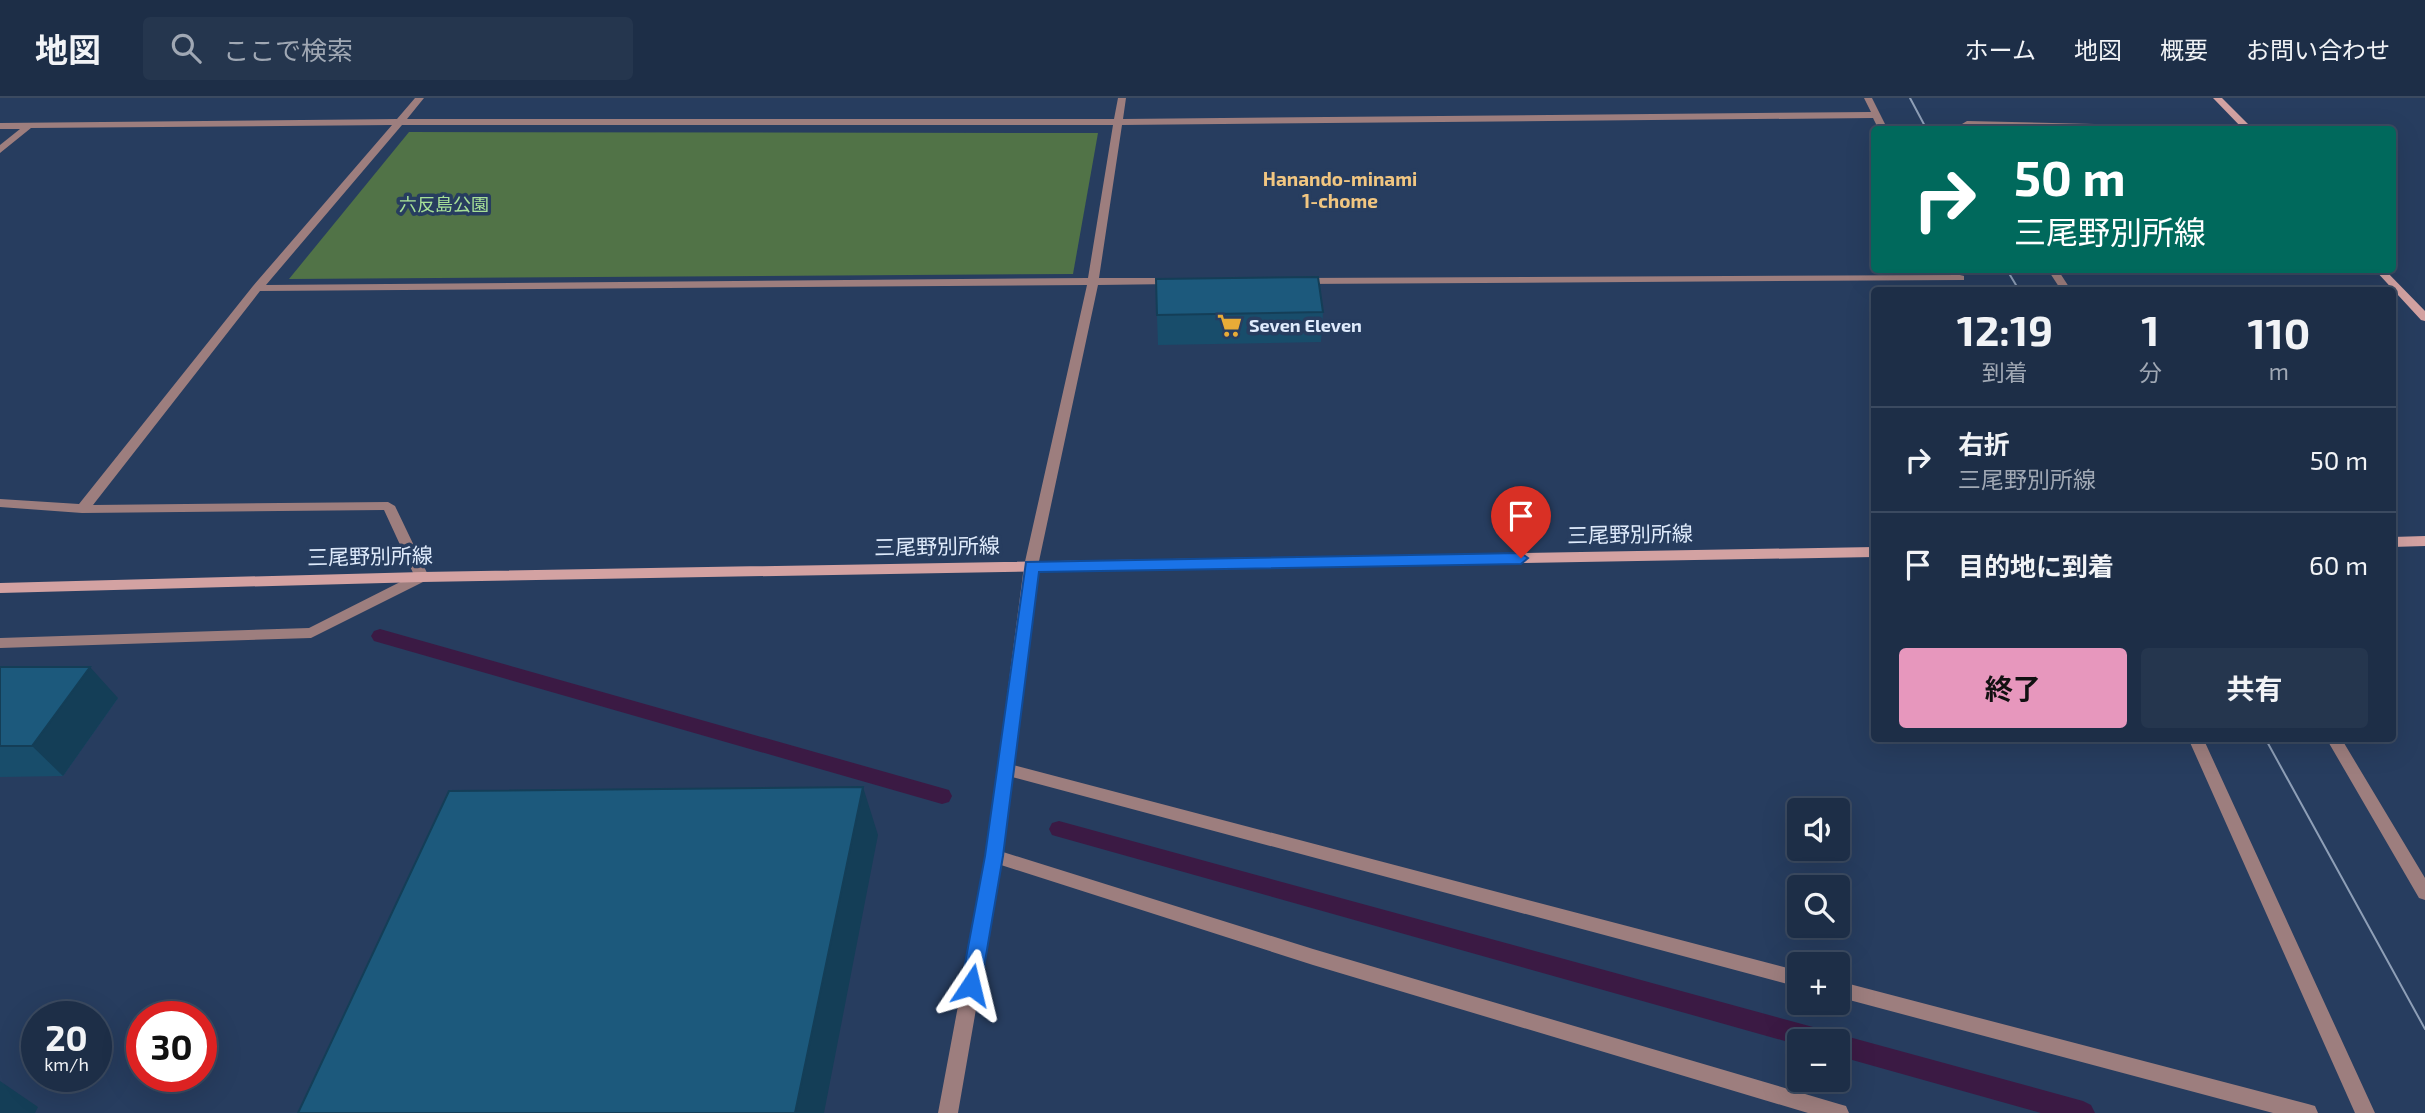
<!DOCTYPE html>
<html lang="ja">
<head>
<meta charset="utf-8">
<style>
  body { margin:0; font-family:"Exo 2","Noto Sans JP",sans-serif; background:#25364e; color:#f1f3f6; height:100vh; display:flex; flex-direction:column; font-size:26px; white-space:nowrap }
  * { box-sizing:border-box; margin:0 }
  p { font-size:23px; color:#a0a8b4 }
  .icon { flex:none; width:38px; height:38px; fill:none; stroke:currentColor; stroke-width:2; stroke-linecap:round; stroke-linejoin:round }
  .map { position:relative; flex:1; overflow:hidden }
  .side { position:absolute; left:1871px; top:189px; width:525px; height:455px; display:flex; flex-direction:column; background:#1d2e47; border-radius:7px; box-shadow:0 7px 28px #0002,0 0 0 2px #3b4a60 }
  .side>* { flex:none }
  .guide { position:absolute; left:1871px; top:28px; width:525px; height:147px; border-radius:7px; box-shadow:0 7px 28px #0002,0 0 0 2px #3b4a60; background:#00695c; color:#fff; overflow:hidden }
  .buttons { position:absolute; left:1787px; top:700px; display:grid; gap:14px }
  .buttons a { display:grid; place-items:center; width:63px; height:63px; border-radius:7px; background:#1d2e47; box-shadow:0 7px 28px #0002,0 0 0 2px #3b4a60; font-size:35px }
  .speed { position:absolute; left:21px; top:903px; display:flex; gap:14px; font-size:35px; font-weight:700; text-align:center }
  .speed>* { display:grid; place-content:center; width:91px; height:91px; border-radius:50%; background:#1d2e47; box-shadow:0 7px 28px #0002,0 0 0 2px #3b4a60; line-height:1 }
  .speed small { font-size:18px; font-weight:400 }
  .speed .limit { border:10px solid #d22; background:#fff; color:#111 }
  .pin { position:absolute; display:grid; place-items:center; width:60px; height:60px; color:#fff; margin:-72px -30px; border-radius:50% 50% 50% 0; rotate:-45deg; box-shadow:0 0 7px #0007 }
  .pin .icon { rotate:45deg }
  .me { position:absolute; width:77px; margin:-38px; rotate:10deg; stroke-linejoin:round; filter:drop-shadow(0 0 5px #0008) }
  .turn { display:flex; align-items:center; gap:24px; height:147px; padding:0 28px; font-size:32px }
  .turn .icon { width:91px; height:91px; stroke-width:2.5 }
  .turn b { display:block; font-size:49px; line-height:60px }
  .eta { display:flex; justify-content:space-evenly; align-items:center; height:119px; text-align:center }
  .eta b { font-size:42px; font-weight:700; line-height:49px }
  .primary-button { display:flex; gap:14px; margin-top:auto; padding:14px 28px }
  .primary-button a { flex:1; height:80px; border-radius:7px; background:#e797bd; color:#111; font-size:28px; font-weight:700; line-height:80px; text-align:center }
  .primary-button a+a { background:#25364e; color:#f1f3f6 }
  ul { padding:0; list-style:none }
  li { display:flex; align-items:center; gap:21px; height:105px; padding:0 28px; border-top:2px solid #3b4a60 }
  li div { flex:1 }
  li b { display:block; font-size:26px }
  li em { font-style:normal }
  header { display:flex; align-items:center; gap:42px; box-sizing:border-box; height:98px; padding:0 35px; background:#1d2e47; border-bottom:2px solid #3b4a60 }
  header strong { font-size:33px }
  nav { display:flex; gap:38px; margin-inline-start:auto; font-size:24px }
  .search { width:490px; height:63px; background:#25364e; display:flex; align-items:center; gap:18px; box-sizing:border-box; padding:0 24px; border-radius:7px; color:#a0a8b4; font-size:26px }
  .map>svg:first-child { display:block }
  .green { fill:#517347 }
  .lines { fill:none; stroke-linecap:round; stroke-linejoin:round }
  .stream { fill:#3b1a44; fill-rule:evenodd }
  .street { fill:#9d7e7e; fill-rule:evenodd }
  .secondary { fill:#d3a2a2; fill-rule:evenodd }
  .tram { stroke:#8e9fb7; stroke-width:2 }
  .wall { fill:#184d6b }
  .shaded-wall { fill:#143e57 }
  .building { fill:#1c597c; stroke:#143e57; stroke-width:2 }
  .route { fill:#1a73e8; stroke:#114b97; stroke-width:2 }
  .labels { text-anchor:middle; stroke-width:7; stroke-linejoin:round; paint-order:stroke }
  .far-park-label { font-size:18px; fill:#a7e097; stroke:#273d5f }
  .far-poi-label { font-size:18px; font-weight:bold; fill:#dfebfc; stroke:#273d5f; text-anchor:start }
  .far-neighbourhood-label { font-size:19px; font-weight:bold; fill:#f1c681; stroke:#273d5f }
  .street-label { font-size:21px; fill:#dfebfc; stroke:#273d5f }
</style>
</head>
<body>
<header>
<strong>地図</strong>
<div class="search"><svg class="icon" aria-label="search" viewBox="0 0 24 24"><circle cx="10" cy="10" r="6"/><path d="M15 15l6 6"/></svg>ここで検索</div>
<nav><a>ホーム</a><a>地図</a><a>概要</a><a>お問い合わせ</a></nav>
</header>
<div class="map">
<svg width="2425" height="1015" viewBox="0 0 2425 1015">
  <rect width="100%" height="100%" fill="#273d5f"/>
  <path class="green" d="M 409,34 L 1098,35 L 1073,176 L 289,181 Z"/>
  <g class="lines">
    <path class="stream" d="M 380,531 L 942,690 L 949,692 L 952,698 L 949,704 L 942,706 L 374,543 L 371,538 L 374,533 Z
      M 1059,723 L 1824,932 L 1833,938 L 1838,936 L 2083,1003 L 2091,1007 L 2095,1015 L 2041,1015 L 1838,958 L 1838,943 L 1799,943 L 1799,947 L 1059,739 L 1052,737 L 1049,731 L 1052,725 Z"/>
    <path class="street" d="M 415,0 L 424,0 L 407,21 L 1114,21 L 1118,0 L 1126,0 L 1123,21 L 1871,14 L 1864,0 L 1872,0 L 1888,32 L 1879,32 L 1873,20 L 1122,27 L 1099,180 L 1174,180 L 1179,183 L 1174,186 L 1098,187 L 1038,468 L 1013,667 L 1799,873 L 1799,889 L 1012,679 L 1003,754 L 1313,851 L 1839,1006 L 1846,1008 L 1849,1015 L 1808,1015 L 1313,867 L 1001,767 L 958,1015 L 938,1015 L 986,758 L 1024,468 L 1087,187 L 260,193 L 93,407 L 388,404 L 395,408 L 429,479 L 427,482 L 311,540 L 0,550 L 0,540 L 309,530 L 414,477 L 384,412 L 82,415 L 0,409 L 0,401 L 79,406 L 253,188 L 392,27 L 31,30 L 0,55 L 0,47 L 20,31 L 0,31 L 0,25 L 397,21 ZM 402,27 L 1113,27 L 1088,180 L 266,187 Z
      M 1967,23 L 2220,29 L 2224,32 L 1973,29 L 1974,32 L 1965,32 L 1962,26 Z
      M 2048,172 L 2058,172 L 2071,192 L 2061,192 Z
      M 1960,177 L 1964,178 L 1964,182 L 1300,186 L 1295,183 L 1300,180 Z
      M 2188,640 L 2203,640 L 2375,1015 L 2355,1015 Z
      M 2326,640 L 2341,640 L 2425,780 L 2425,802 L 2419,800 Z
      M 1838,883 L 2308,1006 L 2315,1008 L 2318,1015 L 2273,1015 L 1838,899 Z"/>
    <path class="secondary" d="M 2213,0 L 2222,0 L 2254,32 L 2244,32 Z
      M 2375,172 L 2385,172 L 2425,213 L 2425,223 L 2421,222 Z
      M 2425,438 L 2425,448 L 2392,449 L 2392,439 Z
      M 1874,449 L 1874,459 L 422,484 L 0,495 L 0,485 L 422,474 Z"/>
    <path class="tram" d="M 1910,0 L 1927,32
      M 2007,172 L 2019,192
      M 2265,640 L 2425,931"/>
  </g>
  <path class="wall" d="M 1323,214 L 1321,244 L 1158,247 L 1157,217 Z
    M 0,569 L 118,600 L 63,678 L 0,679 Z"/>
  <path class="shaded-wall" d="M 90,569 L 118,600 L 63,678 L 32,648 Z
    M 863,689 L 878,737 L 824,1015 L 795,1015 Z
    M 0,983 L 38,1009 L 35,1015 L 0,1015 Z"/>
  <path class="building" d="M 1318,179 L 1323,214 L 1157,217 L 1156,181 Z
    M 0,569 L 90,569 L 32,648 L 0,648 Z
    M 863,689 L 795,1015 L 298,1015 L 449,693 Z"/>
  <path class="route" d="M 1521,455 L 1528,460 L 1521,466 L 1039,474 L 1003,758 L 981,887 L 978,893 L 971,896 L 964,893 L 961,887 L 985,758 L 1026,464 Z"/>
  <defs>
    <symbol id="supermarket-bare" viewBox="-9 -9 18 18"><path d="M-6-5.5h2.5l.6 2H6L4.5 2H-2.5L-4.4-4H-6ZM-1.5 3.2a1.3 1.3 0 1 0 .1 0ZM3 3.2a1.3 1.3 0 1 0 .1 0Z" fill="#e8ab37" stroke="#273d5f" stroke-width="2.5" paint-order="stroke"/></symbol>
  </defs>
  <g fill-rule="evenodd">
    <use href="#supermarket-bare" x="1212" y="210" width="35" height="35"/>
  </g>
  <g class="labels">
    <g class="far-park-label">
      <text x="444" y="113">六反島公園</text>
    </g>
    <g class="far-poi-label">
      <text x="1249" y="234">Seven Eleven</text>
    </g>
    <g class="far-neighbourhood-label">
      <text x="1340" y="88">Hanando-minami<tspan x="1340" dy="22">1-chome</tspan></text>
    </g>
    <g class="street-label">
      <text transform="translate(1630 437) rotate(-1)" y="7">三尾野別所線</text>
      <text transform="translate(937 449) rotate(-1)" y="7">三尾野別所線</text>
      <text transform="translate(370 459) rotate(-1)" y="7">三尾野別所線</text>
    </g>
  </g>
</svg>
<div class="buttons">
<a><svg class="icon" aria-label="sound" viewBox="0 0 24 24"><path d="M4 9h4l5-4v14l-5-4H4zM17 9q2 3 0 6"/></svg></a>
<a><svg class="icon" aria-label="search" viewBox="0 0 24 24"><circle cx="10" cy="10" r="6"/><path d="M15 15l6 6"/></svg></a>
<a>+</a>
<a>−</a>
</div>
<div class="speed"><div>20<small>km/h</small></div><div class="limit">30</div></div>
<div class="pin" style="left:1521px;top:460px;background:#d93025"><svg class="icon" aria-label="arrive" viewBox="0 0 24 24"><path d="M6 21V4h12l-3 4 3 4H6"/></svg></div>
<svg class="me" style="left:971px;top:887px" viewBox="-20 -20 40 40"><path d="M0-17L14 15 0 8-14 15z" fill="#1a73e8" stroke="#fff" stroke-width="4"/></svg>
<div class="guide">
<div class="turn"><svg class="icon" aria-label="right" viewBox="0 0 24 24"><path d="M7 20v-9h11M14 6l5 5-5 5"/></svg><div><b>50 m</b>三尾野別所線</div></div>
</div>
<section class="side">
<div class="eta">
<div><b>12:19</b><p>到着</p></div>
<div><b>1</b><p>分</p></div>
<div><b>110</b><p>m</p></div>
</div>
<ul>
<li><svg class="icon" aria-label="right" viewBox="0 0 24 24"><path d="M7 20v-9h11M14 6l5 5-5 5"/></svg><div><b>右折</b><p>三尾野別所線</p></div><em>50 m</em></li>
<li><svg class="icon" aria-label="arrive" viewBox="0 0 24 24"><path d="M6 21V4h12l-3 4 3 4H6"/></svg><div><b>目的地に到着</b></div><em>60 m</em></li>
</ul>
<div class="primary-button"><a>終了</a><a>共有</a></div>
</section>
</div>
</body>
</html>
